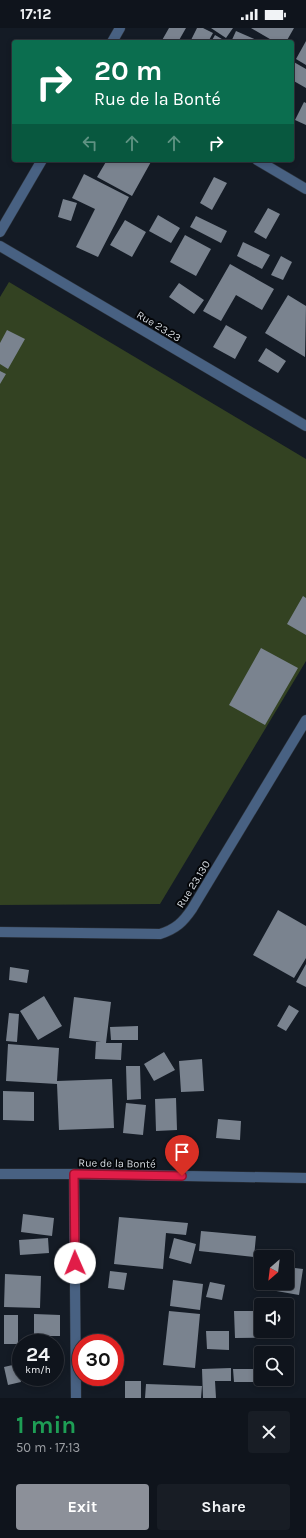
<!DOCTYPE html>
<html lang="en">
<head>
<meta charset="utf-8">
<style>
  body { margin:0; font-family:Karla,sans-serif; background:#181d25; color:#f1f3f6; height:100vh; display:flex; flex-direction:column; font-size:15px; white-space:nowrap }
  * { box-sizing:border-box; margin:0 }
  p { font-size:13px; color:#9b9ea3 }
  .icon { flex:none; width:22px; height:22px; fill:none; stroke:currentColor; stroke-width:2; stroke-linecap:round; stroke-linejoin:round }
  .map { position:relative; height:1370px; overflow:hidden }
  .details { display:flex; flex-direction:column; background:#0f141c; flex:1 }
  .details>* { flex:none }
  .hud { position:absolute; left:12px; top:12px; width:282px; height:122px; border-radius:4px; box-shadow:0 2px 6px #0003,0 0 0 1px #2f333b; background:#0b6e4f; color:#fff; overflow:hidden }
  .needle { width:26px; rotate:208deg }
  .tools { position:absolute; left:254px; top:1222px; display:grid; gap:8px }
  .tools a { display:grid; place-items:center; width:40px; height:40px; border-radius:4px; background:#0f141c; box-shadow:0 2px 6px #0003,0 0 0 1px #2f333b; font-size:20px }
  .speed { position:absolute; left:12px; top:1306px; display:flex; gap:8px; font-size:20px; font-weight:700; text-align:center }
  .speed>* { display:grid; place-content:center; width:52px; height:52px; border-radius:50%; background:#0f141c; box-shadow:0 2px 6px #0003,0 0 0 1px #2f333b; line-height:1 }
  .speed small { font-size:10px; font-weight:400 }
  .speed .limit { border:6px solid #d22; background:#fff; color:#111 }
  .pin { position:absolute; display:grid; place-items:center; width:34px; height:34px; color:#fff; margin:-41px -17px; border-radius:50% 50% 50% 0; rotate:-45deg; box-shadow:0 0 4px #0007 }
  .pin .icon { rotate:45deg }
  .me { position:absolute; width:44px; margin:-22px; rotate:359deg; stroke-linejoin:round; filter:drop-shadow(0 0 3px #0008) }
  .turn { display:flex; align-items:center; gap:14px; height:84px; padding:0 16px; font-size:18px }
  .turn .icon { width:52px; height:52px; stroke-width:2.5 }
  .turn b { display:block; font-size:28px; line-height:34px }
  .lanes { display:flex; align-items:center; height:38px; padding:0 16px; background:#0003; justify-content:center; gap:20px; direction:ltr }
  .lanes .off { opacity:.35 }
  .round { display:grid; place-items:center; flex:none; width:42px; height:42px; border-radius:4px; background:#181d25 }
  .summary { display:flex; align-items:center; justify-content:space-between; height:68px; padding:0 16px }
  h1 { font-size:24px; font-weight:700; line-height:30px; color:#1e9e55 }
  .action { display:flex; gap:8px; margin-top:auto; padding:8px 16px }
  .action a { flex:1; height:46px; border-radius:4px; background:#8c9099; color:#fff; font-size:16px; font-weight:700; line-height:46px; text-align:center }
  .action a+a { background:#181d25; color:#f1f3f6 }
  .status { display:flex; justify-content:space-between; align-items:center; height:28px; padding:0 20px; background:#0f141c; direction:ltr }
  .status svg { height:11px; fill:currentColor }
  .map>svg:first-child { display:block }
  .green { fill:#334222 }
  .building { fill:#7a838f }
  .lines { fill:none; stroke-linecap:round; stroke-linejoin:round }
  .minor-casing { stroke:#2f363f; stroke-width:11 }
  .tertiary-casing { stroke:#2f363f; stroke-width:11 }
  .minor { stroke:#486182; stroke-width:10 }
  .tertiary { stroke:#486182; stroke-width:10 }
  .route-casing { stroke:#92132f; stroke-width:10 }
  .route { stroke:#e11d48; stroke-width:7 }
  .labels { text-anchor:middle; stroke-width:4; stroke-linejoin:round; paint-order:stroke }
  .street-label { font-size:11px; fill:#d6dbe1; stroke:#040609 }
</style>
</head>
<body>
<div class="status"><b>17:12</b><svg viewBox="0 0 49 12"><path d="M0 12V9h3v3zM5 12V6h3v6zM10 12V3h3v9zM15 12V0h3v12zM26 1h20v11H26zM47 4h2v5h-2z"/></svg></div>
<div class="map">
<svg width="306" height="1370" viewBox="0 0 306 1370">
  <rect width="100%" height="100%" fill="#141b25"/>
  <path class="green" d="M 9,254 L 306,431 L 306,633 L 160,876 L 0,877 L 0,269 Z"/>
  <path class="building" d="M 169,0 L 186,0 L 178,14 L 161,14 Z
    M 197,0 L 203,0 L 213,5 L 208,14 L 190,14 Z
    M 211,0 L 233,0 L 226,10 Z
    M 251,0 L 294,0 L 286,14 L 275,14 Z
    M 236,3 L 261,14 L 231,14 Z
    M 215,7 L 227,14 L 211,14 Z
    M 306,13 L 306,37 L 296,31 Z
    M 292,33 L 306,41 L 306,60 L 292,52 Z
    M 304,74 L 306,75 L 306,97 L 295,92 Z
    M 107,132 L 152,132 L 132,168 L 97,149 Z
    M 84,146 L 129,169 L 98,229 L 76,219 L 95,181 L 72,170 Z
    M 214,149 L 227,155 L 212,182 L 200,175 Z
    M 63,171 L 77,175 L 71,193 L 58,189 Z
    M 268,180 L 280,186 L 266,211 L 254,204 Z
    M 158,187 L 180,200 L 171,215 L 149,203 Z
    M 196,188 L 227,203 L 221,215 L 190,199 Z
    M 125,192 L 146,204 L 132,229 L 110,217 Z
    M 185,207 L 211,221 L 196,248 L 170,234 Z
    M 243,214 L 270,227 L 262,241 L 237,228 Z
    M 281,228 L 292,234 L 283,252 L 271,247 Z
    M 230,236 L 274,261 L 262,282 L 236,267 L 221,293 L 203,283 Z
    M 179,255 L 204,272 L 194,286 L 169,269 Z
    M 288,267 L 306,278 L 305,329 L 265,305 Z
    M 226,297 L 247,309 L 235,331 L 213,319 Z
    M 7,302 L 25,311 L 8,341 L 0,336 L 0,315 Z
    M 266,320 L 286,333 L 278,345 L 258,333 Z
    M 0,343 L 6,346 L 0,356 Z
    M 303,568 L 306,570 L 306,607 L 287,596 Z
    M 261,620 L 298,640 L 265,697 L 229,677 Z
    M 278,882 L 306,898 L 306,930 L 294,950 L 253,927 Z
    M 306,936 L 306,959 L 296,954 Z
    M 10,939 L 29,942 L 27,955 L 9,952 Z
    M 44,968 L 62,998 L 38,1012 L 20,983 Z
    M 74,969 L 111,974 L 106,1015 L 122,1015 L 121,1032 L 95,1031 L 96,1014 L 101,1014 L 69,1010 Z
    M 289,977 L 299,983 L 286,1003 L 277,998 Z
    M 9,985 L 19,986 L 17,1014 L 6,1013 Z
    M 138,998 L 138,1012 L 111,1012 L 110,999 Z
    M 8,1016 L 59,1020 L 57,1053 L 112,1051 L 114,1100 L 59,1102 L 57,1056 L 6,1053 Z
    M 164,1024 L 175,1042 L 154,1053 L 144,1036 Z
    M 202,1031 L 204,1063 L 181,1064 L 179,1033 Z
    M 126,1038 L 140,1038 L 141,1071 L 127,1072 Z
    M 3,1063 L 34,1064 L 34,1093 L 3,1092 Z
    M 176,1070 L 177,1102 L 156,1103 L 155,1071 Z
    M 126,1075 L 146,1077 L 143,1107 L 123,1105 Z
    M 218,1091 L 241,1093 L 240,1112 L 216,1110 Z
    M 23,1186 L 54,1190 L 52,1208 L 21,1204 Z
    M 119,1189 L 188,1195 L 186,1207 L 166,1205 L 163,1241 L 114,1236 Z
    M 201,1203 L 256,1208 L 254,1229 L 199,1223 Z
    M 48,1210 L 49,1225 L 20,1227 L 19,1212 Z
    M 174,1210 L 196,1216 L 191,1236 L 169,1230 Z
    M 287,1239 L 303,1241 L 299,1267 L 265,1261 L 266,1255 L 287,1255 Z
    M 110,1243 L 127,1245 L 124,1262 L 108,1260 Z
    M 5,1246 L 41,1248 L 40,1280 L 4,1279 Z
    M 173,1252 L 203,1256 L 200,1282 L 170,1278 Z
    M 210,1254 L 225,1257 L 222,1272 L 206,1269 Z
    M 287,1282 L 292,1282 L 293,1309 L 235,1310 L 234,1283 L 261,1283 L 261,1303 L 287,1303 Z
    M 169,1283 L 200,1286 L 195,1340 L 163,1337 Z
    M 34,1286 L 60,1287 L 60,1308 L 34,1308 Z
    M 4,1287 L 18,1287 L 18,1316 L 4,1316 Z
    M 206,1303 L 229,1303 L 229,1322 L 207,1321 Z
    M 17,1336 L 21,1354 L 8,1357 L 4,1339 Z
    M 231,1340 L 231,1353 L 215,1353 L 216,1370 L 203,1370 L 202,1341 Z
    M 233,1341 L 255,1341 L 255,1354 L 234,1354 Z
    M 125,1353 L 141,1353 L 141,1370 L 125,1370 Z
    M 146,1356 L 202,1358 L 201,1370 L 145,1370 Z"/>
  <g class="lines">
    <defs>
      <path id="minor" d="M 112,14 L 120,0
        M 257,132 L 306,161
        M 0,204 L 42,132
        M 0,218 L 306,398
        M 0,904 L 160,906 C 176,901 183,894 192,881 L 306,692
        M 74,1146 L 76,1370"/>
      <path id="tertiary" d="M 0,1146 L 74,1146 L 306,1150"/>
    </defs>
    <use href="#minor" class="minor-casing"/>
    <use href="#tertiary" class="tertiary-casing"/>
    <use href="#minor" class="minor"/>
    <use href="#tertiary" class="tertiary"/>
  </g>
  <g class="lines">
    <defs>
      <path id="route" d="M 75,1235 L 74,1146 L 182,1148"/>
    </defs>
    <use href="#route" class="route-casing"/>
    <use href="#route" class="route"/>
  </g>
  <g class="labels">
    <g class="street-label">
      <text transform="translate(159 298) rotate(31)" y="4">Rue 23.23</text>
      <text transform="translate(193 856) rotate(-58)" y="4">Rue 23.130</text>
      <text transform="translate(117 1135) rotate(1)" y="4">Rue de la Bonté</text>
    </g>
  </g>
</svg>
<div class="tools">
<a><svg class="needle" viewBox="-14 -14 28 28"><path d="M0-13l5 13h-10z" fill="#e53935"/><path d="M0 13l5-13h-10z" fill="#9b9ea3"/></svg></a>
<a><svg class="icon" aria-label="sound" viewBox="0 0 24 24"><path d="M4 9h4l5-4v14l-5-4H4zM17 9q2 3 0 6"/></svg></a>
<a><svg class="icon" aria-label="search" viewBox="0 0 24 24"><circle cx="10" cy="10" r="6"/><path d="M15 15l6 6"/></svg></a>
</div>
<div class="speed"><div>24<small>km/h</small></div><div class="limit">30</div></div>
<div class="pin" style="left:182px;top:1148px;background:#d93025"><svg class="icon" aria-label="arrive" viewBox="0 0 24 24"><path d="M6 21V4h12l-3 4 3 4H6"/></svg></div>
<svg class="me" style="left:75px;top:1235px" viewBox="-20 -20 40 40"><circle r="19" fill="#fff"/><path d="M0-13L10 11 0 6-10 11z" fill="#e11d48"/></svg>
<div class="hud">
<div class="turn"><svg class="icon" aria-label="right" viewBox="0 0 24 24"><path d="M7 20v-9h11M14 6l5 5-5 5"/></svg><div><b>20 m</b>Rue de la Bonté</div></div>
<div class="lanes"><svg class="icon off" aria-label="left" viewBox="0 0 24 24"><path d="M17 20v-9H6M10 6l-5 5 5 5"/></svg><svg class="icon off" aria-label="ahead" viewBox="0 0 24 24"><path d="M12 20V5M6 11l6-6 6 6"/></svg><svg class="icon off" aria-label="ahead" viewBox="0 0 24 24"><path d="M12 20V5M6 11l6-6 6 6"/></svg><svg class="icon" aria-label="right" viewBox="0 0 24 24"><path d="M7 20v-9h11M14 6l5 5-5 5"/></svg></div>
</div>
</div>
<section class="details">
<div class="summary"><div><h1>1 min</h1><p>50 m · 17:13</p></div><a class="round"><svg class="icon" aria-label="close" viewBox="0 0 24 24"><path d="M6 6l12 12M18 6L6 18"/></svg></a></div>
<div class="action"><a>Exit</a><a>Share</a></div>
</section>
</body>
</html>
